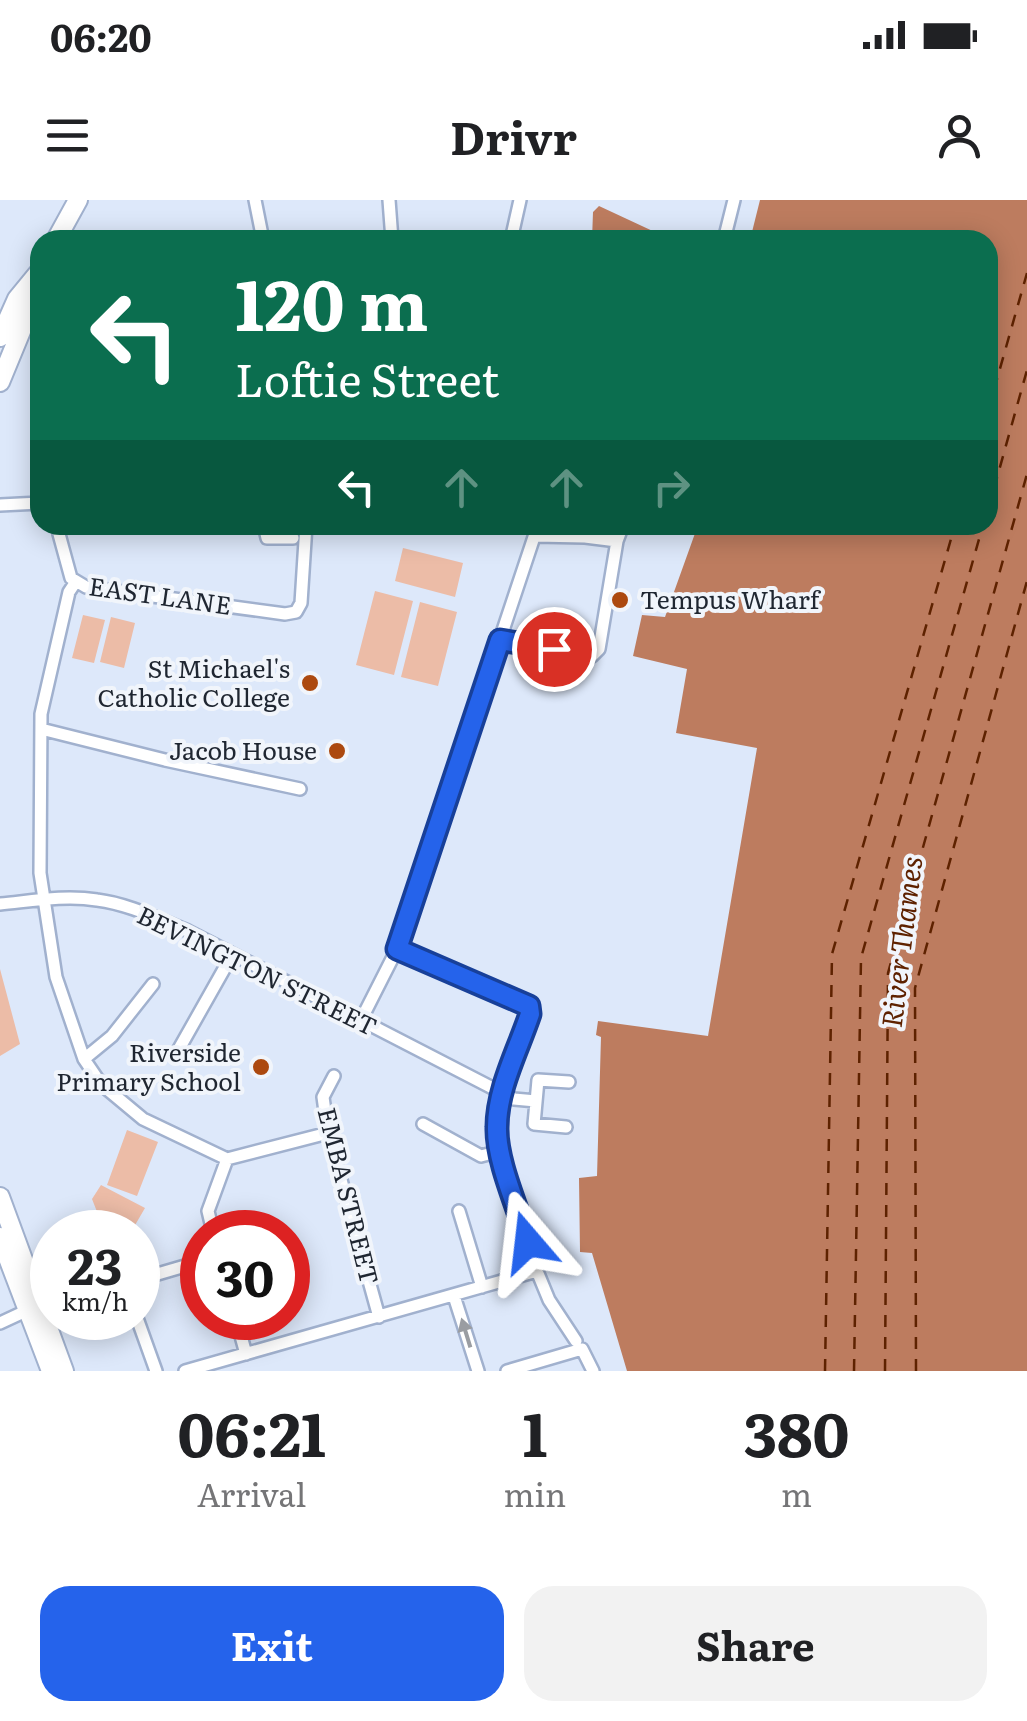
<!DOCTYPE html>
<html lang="en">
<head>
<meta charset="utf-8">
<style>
  body { margin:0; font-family:Literata,serif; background:#f2f2f2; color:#202124; height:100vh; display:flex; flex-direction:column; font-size:38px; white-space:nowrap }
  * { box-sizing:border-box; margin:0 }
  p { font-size:32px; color:#757577 }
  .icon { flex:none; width:55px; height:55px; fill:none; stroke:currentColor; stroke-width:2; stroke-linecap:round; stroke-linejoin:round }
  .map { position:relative; height:1171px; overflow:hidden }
  .details { display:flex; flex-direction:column; background:#fff; flex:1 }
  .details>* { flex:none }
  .guide { position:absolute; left:30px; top:30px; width:968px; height:305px; border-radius:30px; box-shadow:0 5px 25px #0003; background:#0b6e4f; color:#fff; overflow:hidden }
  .speed { position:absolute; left:30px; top:1010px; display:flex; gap:20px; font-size:50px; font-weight:700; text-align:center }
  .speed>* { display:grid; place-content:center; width:130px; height:130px; border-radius:50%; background:#fff; box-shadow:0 5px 25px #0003; line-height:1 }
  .speed small { font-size:25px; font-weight:400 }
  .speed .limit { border:15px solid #d22; background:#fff; color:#111 }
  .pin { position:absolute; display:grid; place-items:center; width:85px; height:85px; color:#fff; margin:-42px; border:5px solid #fff; border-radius:50%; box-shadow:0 2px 10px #0007 }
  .me { position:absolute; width:110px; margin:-55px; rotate:343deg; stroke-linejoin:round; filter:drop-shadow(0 0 8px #0008) }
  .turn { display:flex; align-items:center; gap:35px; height:210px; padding:0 40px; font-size:45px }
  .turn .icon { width:130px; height:130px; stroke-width:2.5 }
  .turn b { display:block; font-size:70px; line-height:85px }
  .lanes { display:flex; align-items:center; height:95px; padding:0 40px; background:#0003; justify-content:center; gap:50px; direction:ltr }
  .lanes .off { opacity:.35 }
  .eta { display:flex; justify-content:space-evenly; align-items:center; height:170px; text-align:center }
  .eta b { font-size:60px; font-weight:700; line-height:70px }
  .primary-button { display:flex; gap:20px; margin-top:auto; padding:20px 40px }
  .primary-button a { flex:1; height:115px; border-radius:30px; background:#2563eb; color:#fff; font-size:40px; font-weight:700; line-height:115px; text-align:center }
  .primary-button a+a { background:#f2f2f2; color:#202124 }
  .status { display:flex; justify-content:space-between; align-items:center; height:70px; padding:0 50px; background:#fff; direction:ltr }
  .status svg { height:28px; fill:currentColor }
  header { display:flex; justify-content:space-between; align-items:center; height:130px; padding:0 40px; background:#fff; font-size:45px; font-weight:700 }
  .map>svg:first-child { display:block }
  .green { fill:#ecbca7 }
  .water { fill:#bd7c5f }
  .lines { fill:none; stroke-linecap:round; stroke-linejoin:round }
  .ferry { stroke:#5e2200; stroke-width:2.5; stroke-dasharray:12 10; stroke-linecap:butt }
  .street-casing { stroke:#a1b1ce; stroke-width:16 }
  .primary-casing { stroke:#a1b1ce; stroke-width:22 }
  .street { stroke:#fff; stroke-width:11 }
  .primary { stroke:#fff; stroke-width:18 }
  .oneway { fill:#9a9da2 }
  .route-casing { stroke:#184099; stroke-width:25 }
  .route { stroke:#2563eb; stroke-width:18 }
  .poi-dot { fill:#ac490f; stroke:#f1f5fb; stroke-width:4 }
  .labels { text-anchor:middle; stroke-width:8; stroke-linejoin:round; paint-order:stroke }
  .street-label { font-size:25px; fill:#1f2631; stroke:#f1f5fb }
  .poi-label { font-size:25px; fill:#1f2631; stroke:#f1f5fb; text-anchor:end }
  .water-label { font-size:28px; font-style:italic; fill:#5e2200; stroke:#f1f5fb }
</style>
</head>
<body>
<div class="status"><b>06:20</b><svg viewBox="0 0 49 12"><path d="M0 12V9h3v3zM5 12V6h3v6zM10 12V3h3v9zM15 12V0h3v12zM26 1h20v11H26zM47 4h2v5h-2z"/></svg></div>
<header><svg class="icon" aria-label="menu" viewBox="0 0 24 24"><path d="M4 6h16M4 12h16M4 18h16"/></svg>Drivr<svg class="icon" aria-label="person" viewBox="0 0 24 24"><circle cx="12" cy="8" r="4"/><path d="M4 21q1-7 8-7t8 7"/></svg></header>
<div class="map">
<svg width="1027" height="1171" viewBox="0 0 1027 1171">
  <rect width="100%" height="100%" fill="#dde8fa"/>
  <path class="green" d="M 403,348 L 463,363 L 455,397 L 395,381 Z
    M 375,391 L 413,401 L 394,475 L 356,465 Z
    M 420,402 L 457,412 L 438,486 L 401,477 Z
    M 83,415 L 105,420 L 94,463 L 72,458 Z
    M 111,417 L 135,423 L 124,468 L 100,462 Z
    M 0,769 L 20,844 L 0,856 Z
    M 127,930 L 158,942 L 137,996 L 107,985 Z
    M 101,985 L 145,1008 L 131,1032 L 105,1032 L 92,999 Z"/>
  <path class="water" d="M 760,0 L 1027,0 L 1027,1171 L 627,1171 L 592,1053 L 580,1052 L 579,978 L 597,976 L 601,837 L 596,835 L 598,821 L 708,836 L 757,548 L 676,533 L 687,469 L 633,456 L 642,415 L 665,417 L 698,325 L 988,325 L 988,40 L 750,40 Z
    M 599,6 L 672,40 L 627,40 L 610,32 L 603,40 L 592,40 L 593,12 Z"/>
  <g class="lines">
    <path class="ferry" d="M 988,211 L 1027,73
      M 988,310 L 1027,170
      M 825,1171 L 832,754 L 955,325
      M 854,1171 L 861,758 L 983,325
      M 885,1171 L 888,773 L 1027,274
      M 916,1171 L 915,788 L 1027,381"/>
    <defs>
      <path id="street" d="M 255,0 L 263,40
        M 389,0 L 392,40
        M 511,40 L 520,0
        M 724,40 L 734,0
        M 0,305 L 40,303
        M 264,325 L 267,338 L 293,338
        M 59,334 L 71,378 L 86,387 L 285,414 L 296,412 L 301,403 L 306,325
        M 535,336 L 585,337 L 617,341
        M 75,383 L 69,392 L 41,514 L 40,673 L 56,777 L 84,859 L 101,884 L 143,919 L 227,959
        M 500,440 L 592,456 L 599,449 L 617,341 L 623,325
        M 41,529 L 165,560 L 300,589
        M 0,704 C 32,701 65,695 97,700 C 129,704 158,719 188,731 L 514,899 L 536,901
        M 397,749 L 529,806 L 530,814 L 500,901 L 497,938 L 537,1071 L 549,1100 L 576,1141
        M 360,822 L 397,749 L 538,325
        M 175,856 L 232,755
        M 84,859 L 112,836 L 153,784
        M 334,876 L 323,897 L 328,933 L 379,1117
        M 423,924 L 481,956 L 500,951
        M 566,927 L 534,924 L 538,880 L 569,882
        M 459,1011 L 482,1087
        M 213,1032 L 208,1011 L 227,959 L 328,933
        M 138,1083 L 144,1078 L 202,1061
        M 454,1096 L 478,1171
        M 137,1118 L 156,1171
        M 236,1118 L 246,1154
        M 0,1123 L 28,1110
        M 185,1171 L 537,1071
        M 507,1171 L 582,1149 L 593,1171"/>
      <path id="primary" d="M 56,40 L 78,0
        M 0,137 L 17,99 L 40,71
        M 0,182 L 40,85
        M 0,997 L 64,1171
        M 0,1037 L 51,1171"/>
    </defs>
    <use href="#street" class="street-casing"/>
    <use href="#primary" class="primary-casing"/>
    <use href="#street" class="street"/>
    <use href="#primary" class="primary"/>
  </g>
  <defs><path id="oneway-solid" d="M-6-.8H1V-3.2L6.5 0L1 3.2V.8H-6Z" transform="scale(2.5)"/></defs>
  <use class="oneway" href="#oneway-solid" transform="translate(466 1133) rotate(-107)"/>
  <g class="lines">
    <defs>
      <path id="route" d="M 528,1042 C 518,1008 496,961 497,927 C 497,889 518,850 530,814 L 529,806 L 397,749 L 500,440 L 554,449"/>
    </defs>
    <use href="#route" class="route-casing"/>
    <use href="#route" class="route"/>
  </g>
  <g class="poi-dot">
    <circle cx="620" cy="400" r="10"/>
    <circle cx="310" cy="483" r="10"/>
    <circle cx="337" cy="551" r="10"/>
    <circle cx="261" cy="867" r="10"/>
  </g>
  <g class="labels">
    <g class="street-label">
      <text transform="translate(160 396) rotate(8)" y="9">EAST LANE</text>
      <text transform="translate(257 771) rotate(26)" y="9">BEVINGTON STREET</text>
      <text transform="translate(348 996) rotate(76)" y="9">EMBA STREET</text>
    </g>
    <g class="poi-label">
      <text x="640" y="409" text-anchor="start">Tempus Wharf</text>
      <text x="290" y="478">St Michael's<tspan x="290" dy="29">Catholic College</tspan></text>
      <text x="317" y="560">Jacob House</text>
      <text x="241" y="862">Riverside<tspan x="241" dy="29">Primary School</tspan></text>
    </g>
    <g class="water-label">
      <text transform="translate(902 742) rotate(-83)" y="10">River Thames</text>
    </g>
  </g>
</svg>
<div class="speed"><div>23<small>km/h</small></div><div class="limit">30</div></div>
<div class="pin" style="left:554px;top:449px;background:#d93025"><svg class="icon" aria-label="arrive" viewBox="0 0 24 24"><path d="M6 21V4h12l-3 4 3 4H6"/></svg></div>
<svg class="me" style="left:528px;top:1042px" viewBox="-20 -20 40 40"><path d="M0-17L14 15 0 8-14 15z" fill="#2563eb" stroke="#fff" stroke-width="4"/></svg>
<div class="guide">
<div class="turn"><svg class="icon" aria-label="left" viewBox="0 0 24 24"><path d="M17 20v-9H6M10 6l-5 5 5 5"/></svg><div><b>120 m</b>Loftie Street</div></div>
<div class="lanes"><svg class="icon" aria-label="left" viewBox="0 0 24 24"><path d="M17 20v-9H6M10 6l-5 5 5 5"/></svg><svg class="icon off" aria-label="ahead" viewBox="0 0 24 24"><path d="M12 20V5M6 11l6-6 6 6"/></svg><svg class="icon off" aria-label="ahead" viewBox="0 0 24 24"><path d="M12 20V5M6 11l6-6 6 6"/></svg><svg class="icon off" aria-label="right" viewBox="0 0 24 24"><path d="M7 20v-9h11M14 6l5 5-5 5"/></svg></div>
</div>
</div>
<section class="details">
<div class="eta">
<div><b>06:21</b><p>Arrival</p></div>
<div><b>1</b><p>min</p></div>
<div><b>380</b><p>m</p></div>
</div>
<div class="primary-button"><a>Exit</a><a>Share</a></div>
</section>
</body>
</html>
